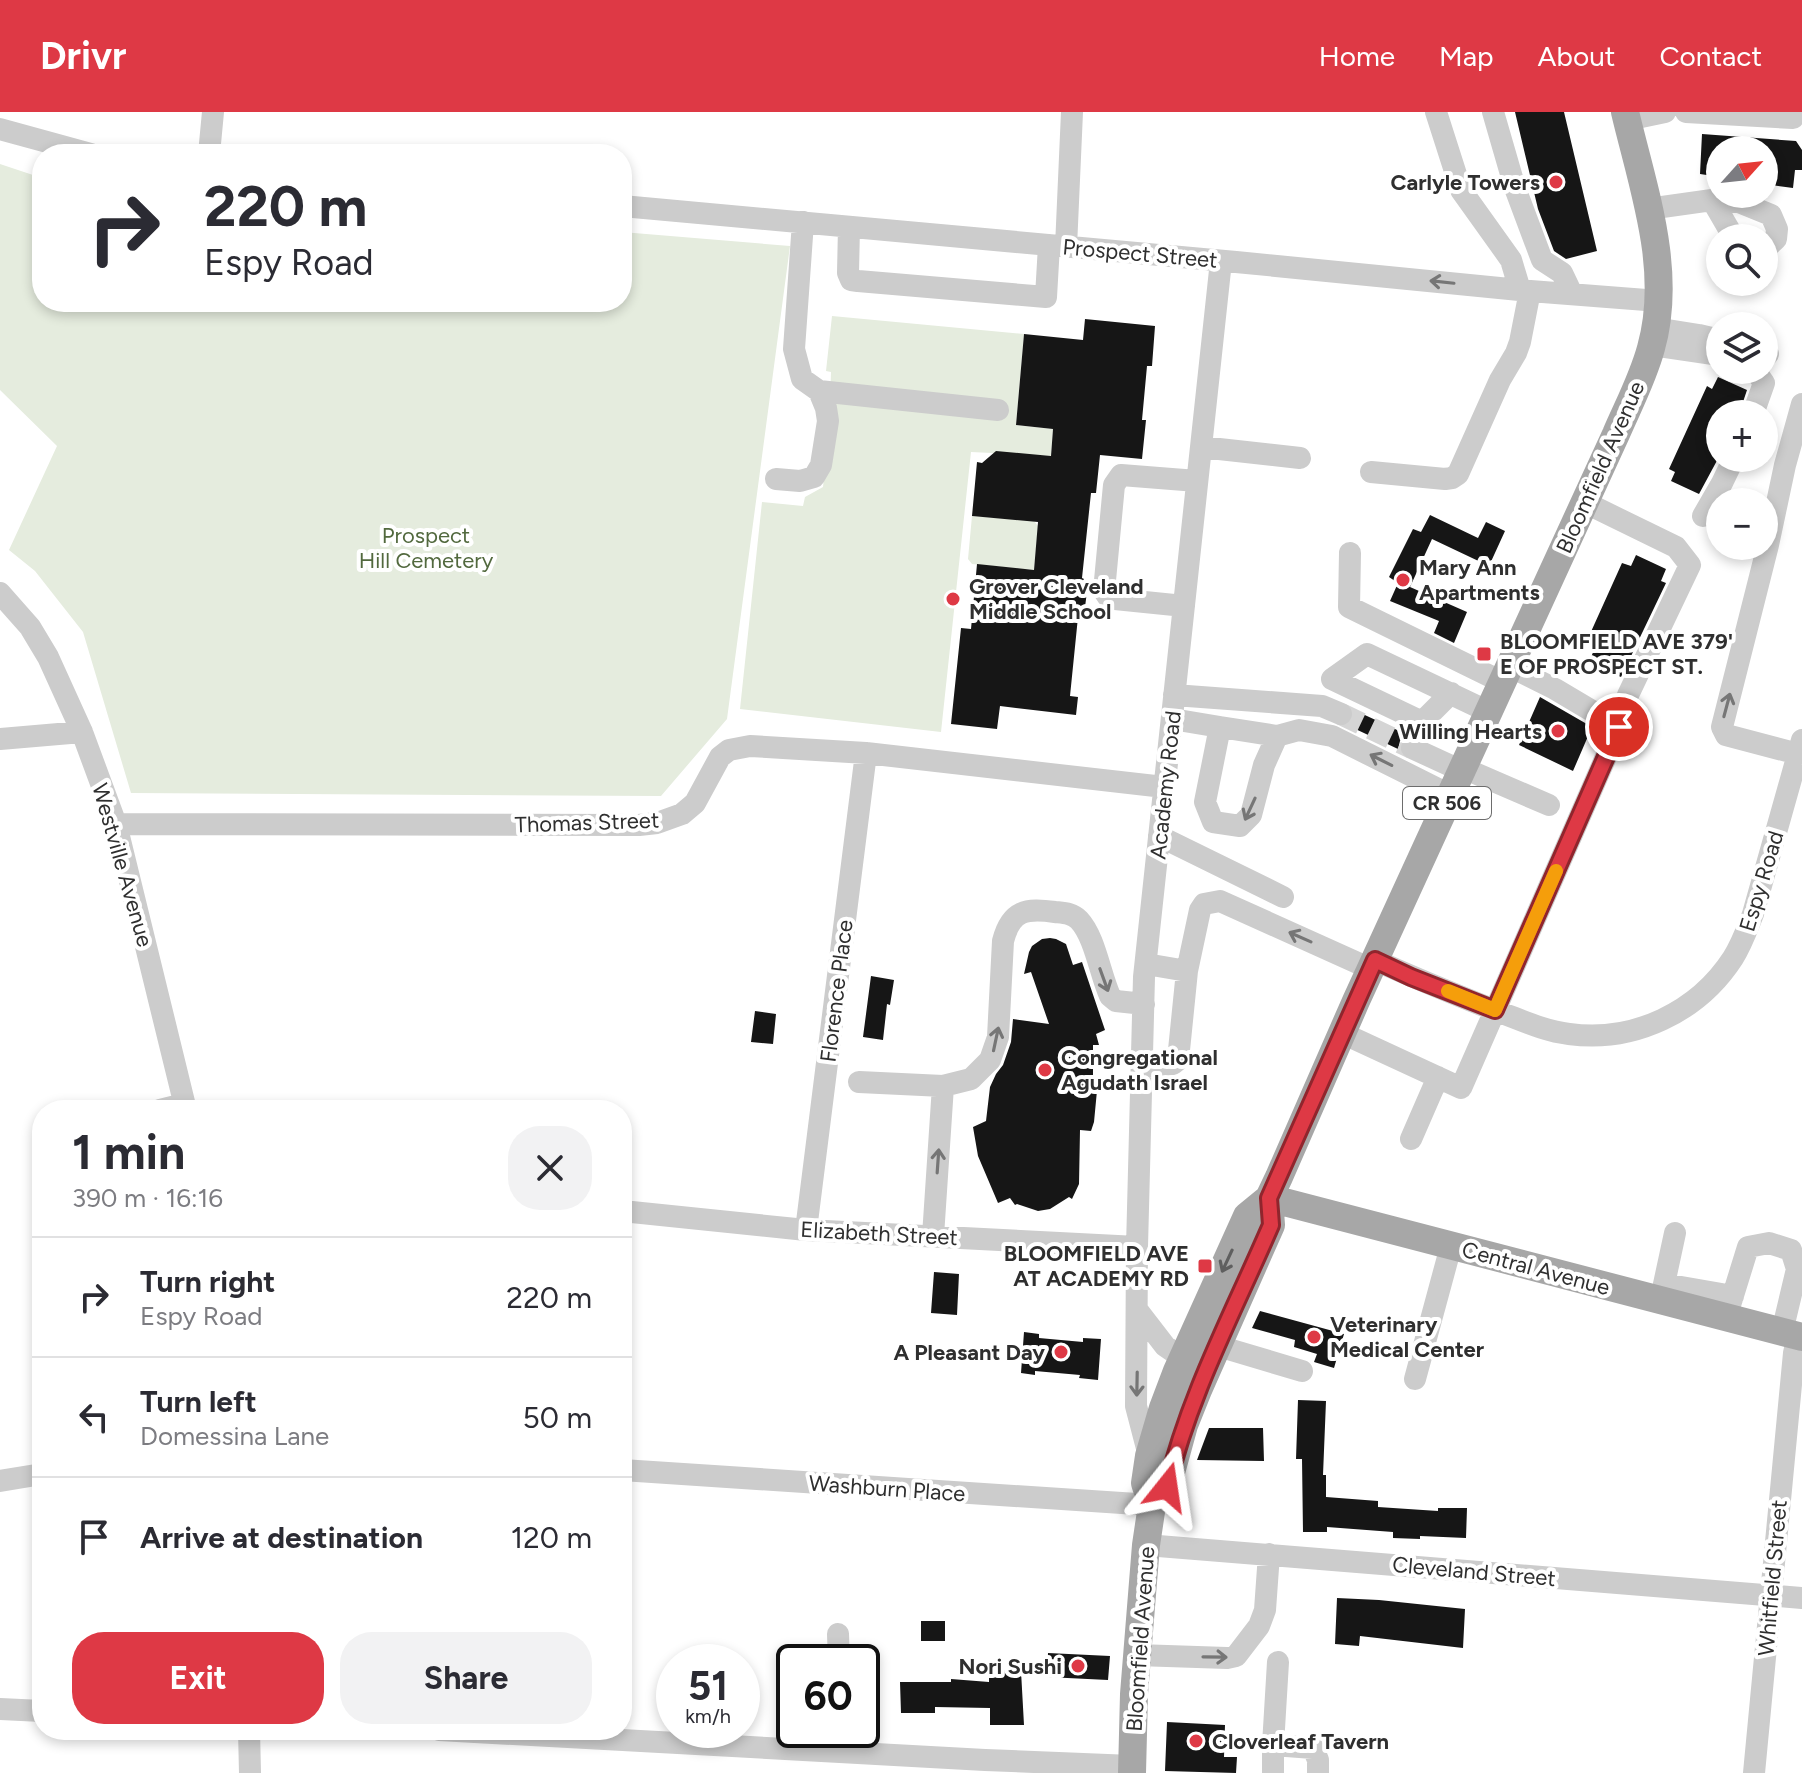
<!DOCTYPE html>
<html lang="en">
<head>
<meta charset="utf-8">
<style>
  body { margin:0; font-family:Figtree,sans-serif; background:#f2f2f3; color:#2b2b33; height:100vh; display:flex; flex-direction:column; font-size:30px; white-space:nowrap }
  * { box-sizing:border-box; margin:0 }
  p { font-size:26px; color:#7c7c81 }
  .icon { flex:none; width:44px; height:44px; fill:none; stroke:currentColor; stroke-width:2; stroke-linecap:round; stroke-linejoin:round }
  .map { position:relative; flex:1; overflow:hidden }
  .sheet { position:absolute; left:32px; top:988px; width:600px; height:640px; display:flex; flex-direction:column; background:#fff; border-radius:32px; box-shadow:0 4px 12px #0003 }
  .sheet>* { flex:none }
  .hud { position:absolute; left:32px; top:32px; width:600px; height:168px; border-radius:32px; box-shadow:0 4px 12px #0003; background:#fff; color:#2b2b33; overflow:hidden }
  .needle { width:52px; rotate:63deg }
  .buttons { position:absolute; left:1706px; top:24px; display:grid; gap:16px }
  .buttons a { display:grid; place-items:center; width:72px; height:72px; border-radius:50%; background:#fff; box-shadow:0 4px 12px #0003; font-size:40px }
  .speed { position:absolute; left:656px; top:1532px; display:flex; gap:16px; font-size:40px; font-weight:700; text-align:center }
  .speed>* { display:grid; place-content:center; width:104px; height:104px; border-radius:50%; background:#fff; box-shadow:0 4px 12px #0003; line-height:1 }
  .speed small { font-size:20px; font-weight:400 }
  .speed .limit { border:4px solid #111; border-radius:12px; background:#fff; color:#111 }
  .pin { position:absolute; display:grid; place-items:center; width:68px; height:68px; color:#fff; margin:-34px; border:4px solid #fff; border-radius:50%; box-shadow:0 2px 8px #0007 }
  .me { position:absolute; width:88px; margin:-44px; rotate:15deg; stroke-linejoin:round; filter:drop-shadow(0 0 6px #0008) }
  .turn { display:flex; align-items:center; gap:28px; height:168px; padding:0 40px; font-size:36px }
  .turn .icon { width:104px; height:104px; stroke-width:2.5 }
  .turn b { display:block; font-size:56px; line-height:68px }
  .round { display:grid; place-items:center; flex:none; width:84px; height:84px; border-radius:32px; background:#f2f2f3 }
  .summary { display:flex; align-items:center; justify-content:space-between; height:136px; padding:0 40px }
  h1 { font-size:48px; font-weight:700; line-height:60px }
  .cta { display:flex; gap:16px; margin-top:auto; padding:16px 40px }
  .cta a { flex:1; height:92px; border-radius:32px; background:#de3945; color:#fff; font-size:32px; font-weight:700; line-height:92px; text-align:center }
  .cta a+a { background:#f2f2f3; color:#2b2b33 }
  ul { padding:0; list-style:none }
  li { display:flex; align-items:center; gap:24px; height:120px; padding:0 40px; border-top:2px solid #e1e1e2 }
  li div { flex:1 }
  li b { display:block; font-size:30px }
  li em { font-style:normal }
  header { display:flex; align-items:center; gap:48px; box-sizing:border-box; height:112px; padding:0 40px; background:#de3945; color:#fff }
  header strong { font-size:38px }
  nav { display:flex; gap:44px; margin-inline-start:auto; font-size:28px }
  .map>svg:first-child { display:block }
  .green { fill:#e5ecde }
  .building { fill:#161616 }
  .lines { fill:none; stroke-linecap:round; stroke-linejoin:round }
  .minor-tunnel { stroke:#d5d5d5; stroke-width:22; stroke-dasharray:22 11; stroke-linecap:butt }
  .minor { stroke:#ccc; stroke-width:22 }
  .major { stroke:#a7a7a7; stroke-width:28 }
  .oneway { stroke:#767676 }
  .oneway2 { stroke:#5f5f5f }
  .route-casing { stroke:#90252d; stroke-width:20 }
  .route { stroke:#de3945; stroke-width:14 }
  .slow { stroke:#f59e0b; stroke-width:14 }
  .poi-dot { fill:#de3945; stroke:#fff; stroke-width:3 }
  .labels { text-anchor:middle; stroke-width:8; stroke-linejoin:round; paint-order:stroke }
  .shield { fill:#fff; stroke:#6d6d6d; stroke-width:2 }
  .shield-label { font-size:20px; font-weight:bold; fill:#2f2f2f }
  .poi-label { font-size:22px; font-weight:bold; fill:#2f2f2f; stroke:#fff; text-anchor:start }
  .street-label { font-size:22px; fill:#2f2f2f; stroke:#fff }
  .park-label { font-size:22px; fill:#52693e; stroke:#fff }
</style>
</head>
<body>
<header>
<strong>Drivr</strong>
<nav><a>Home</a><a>Map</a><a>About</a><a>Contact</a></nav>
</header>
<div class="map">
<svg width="1802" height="1661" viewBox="0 0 1802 1661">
  <rect width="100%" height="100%" fill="#fff"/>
  <path class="green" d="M 0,52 L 42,66 L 42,190 L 622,190 L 622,120 L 790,134 L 727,607 L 661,684 L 131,681 L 83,520 L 35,459 L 9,438 L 57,334 L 0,278 Z
    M 832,204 L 1024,222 L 1016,313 L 1053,317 L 1051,344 L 971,340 L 941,620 L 740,597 L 762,390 L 803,394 L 805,385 L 823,375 L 829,320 L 831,260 L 826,259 Z
    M 972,404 L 1034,409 L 1038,414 L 1034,458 L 972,452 L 968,447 Z"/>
  <path class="building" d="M 1515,0 L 1564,0 L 1597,139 L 1566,147 L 1554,139 L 1538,97 Z
    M 1702,22 L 1796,29 L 1802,38 L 1802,58 L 1795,58 L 1793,76 L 1764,72 L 1764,38 L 1720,38 L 1720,65 L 1700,62 Z
    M 1085,207 L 1155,214 L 1152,254 L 1147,254 L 1142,308 L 1146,308 L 1142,347 L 1100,343 L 1096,381 L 1091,381 L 1082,466 L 1084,467 L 1083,471 L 1088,472 L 1085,495 L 1078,505 L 1070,584 L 1078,585 L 1076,603 L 1000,594 L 997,617 L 951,612 L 961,516 L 971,517 L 977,452 L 1034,458 L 1038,410 L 972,404 L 977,350 L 982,351 L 996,339 L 1051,344 L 1053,317 L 1016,313 L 1024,222 L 1083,228 Z
    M 1718,265 L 1747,278 L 1739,302 L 1720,302 L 1720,343 L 1699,382 L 1671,369 L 1675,360 L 1669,357 L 1707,274 L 1712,277 Z
    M 1430,403 L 1478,426 L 1486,410 L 1505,419 L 1489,454 L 1432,427 L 1410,475 L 1467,500 L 1454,531 L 1434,521 L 1439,509 L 1390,489 L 1398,471 L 1389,465 L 1413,417 L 1421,420 Z
    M 1636,443 L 1666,457 L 1661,469 L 1666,471 L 1621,565 L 1589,550 L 1594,538 L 1585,533 L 1622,451 L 1631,454 Z
    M 1540,585 L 1592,615 L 1573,659 L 1519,633 Z
    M 1354,598 L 1408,623 L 1400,629 L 1398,637 L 1349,614 L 1354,607 Z
    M 1050,826 L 1056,827 L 1066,832 L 1073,853 L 1082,850 L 1105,918 L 1096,922 L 1099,933 L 1093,933 L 1093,968 L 1098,968 L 1094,1010 L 1091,1019 L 1080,1018 L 1079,1072 L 1072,1087 L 1069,1085 L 1050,1097 L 1038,1099 L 1017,1092 L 1015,1093 L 1010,1086 L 998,1091 L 978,1044 L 973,1015 L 986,1009 L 990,975 L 996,962 L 1003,953 L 1011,930 L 1013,907 L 1049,912 L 1031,860 L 1024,862 L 1029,840 L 1032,834 L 1042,827 Z
    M 871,864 L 894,868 L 890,893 L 887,892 L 883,928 L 863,925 Z
    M 755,899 L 776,902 L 773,932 L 751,930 Z
    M 934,1160 L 959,1162 L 957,1203 L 931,1201 Z
    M 1260,1199 L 1344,1222 L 1334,1256 L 1314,1250 L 1317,1242 L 1294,1235 L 1295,1228 L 1252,1216 Z
    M 1024,1220 L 1039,1222 L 1039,1226 L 1083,1230 L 1083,1226 L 1101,1227 L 1098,1268 L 1079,1266 L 1080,1263 L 1035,1259 L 1035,1263 L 1021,1261 Z
    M 1298,1288 L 1326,1289 L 1323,1363 L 1326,1363 L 1326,1385 L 1378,1389 L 1378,1395 L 1438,1399 L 1438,1396 L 1467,1396 L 1466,1426 L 1420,1424 L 1420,1427 L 1393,1426 L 1393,1420 L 1327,1415 L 1327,1420 L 1303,1420 L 1302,1347 L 1296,1347 Z
    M 1209,1316 L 1263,1316 L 1264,1349 L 1197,1348 Z
    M 1337,1486 L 1379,1488 L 1465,1497 L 1463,1536 L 1360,1524 L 1359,1534 L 1335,1532 Z
    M 921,1509 L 945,1509 L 945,1529 L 921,1529 Z
    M 1048,1541 L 1110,1544 L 1108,1568 L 1047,1565 Z
    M 999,1558 L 1021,1559 L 1024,1613 L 990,1613 L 990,1596 L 935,1595 L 935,1601 L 901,1601 L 900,1570 L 951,1570 L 951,1567 L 989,1570 L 989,1562 L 999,1562 Z
    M 1167,1610 L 1225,1613 L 1224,1645 L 1237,1645 L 1236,1661 L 1165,1659 Z"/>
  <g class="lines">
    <path class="minor-tunnel" d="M 1341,602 L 1412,636"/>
    <path class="minor" d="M 1436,0 L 1461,78 L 1511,148 L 1520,178
      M 1493,0 L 1515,76 L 1542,148 L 1562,161 L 1572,182
      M 1686,0 L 1793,6
      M 1627,8 L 1665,0
      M 0,17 L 91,42
      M 209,42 L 213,0
      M 1712,88 L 1734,126
      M 622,94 L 1236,150 L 1530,179 L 1659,189
      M 1648,97 L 1712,88 L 1739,90 L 1771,103 L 1777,117 L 1776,127 L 1764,138
      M 849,115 L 848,161 L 851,168 L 858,169 L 1046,185 L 1049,133
      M 1066,135 L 1072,0
      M 1655,216 L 1699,223 L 1720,228
      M 1652,233 L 1720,243
      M 1764,240 L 1768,242
      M 1751,258 L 1757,261 L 1764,271 L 1753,302
      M 819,279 L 998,298
      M 1201,335 L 1300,346
      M 1371,360 L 1445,367 L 1452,366 L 1458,362 L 1500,268 L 1516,241 L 1520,230 L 1530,179
      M 776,367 L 800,369 L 814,365 L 821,353 L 828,309 L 826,296 L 819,279 L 802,267 L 794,237 L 803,110
      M 1584,390 L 1676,435 L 1690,453 L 1628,583
      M 1703,404 L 1722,371 L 1734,346
      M 1350,441 L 1349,495 L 1502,570
      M 0,481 L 30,515 L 48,545 L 82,620 L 116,712 L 186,998
      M 1184,494 L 1115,487 L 1108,485 L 1104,479 L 1114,373 L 1121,363 L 1197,369
      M 1451,581 L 1422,610 L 1332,567 L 1367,542 L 1489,600
      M 1174,583 L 1322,594 L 1341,602
      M 1172,607 L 1220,615 L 1205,690 L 1213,710 L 1240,714 L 1251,703 L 1264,653 L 1277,624
      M 1220,615 L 1277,624 L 1299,618 L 1332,624 L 1450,683
      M 0,627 L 82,620
      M 1412,636 L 1462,659
      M 1798,642 L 1726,623 L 1722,615 L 1768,433 L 1785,353 L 1802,292
      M 1463,656 L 1549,693
      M 116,712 L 639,713 L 657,711 L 682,702 L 695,691 L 720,645 L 729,638 L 750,634 L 866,641 L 1164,675
      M 1159,724 L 1283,785
      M 1375,848 C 1414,866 1454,882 1494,898 C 1519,907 1543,919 1569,922 C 1634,931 1698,900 1733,846 C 1742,832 1747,817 1753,802 L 1802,628
      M 1146,852 L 1187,859
      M 1342,921 L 1461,976 L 1619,615 L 1555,577 L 1509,554
      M 1142,955 L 1173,952 L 1178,948 L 1187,859 L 1200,798 L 1204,792 L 1220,789 L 1371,857
      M 859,970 L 943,974 L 971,967 L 990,948 L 998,925 L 1003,829 C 1011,798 1026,796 1055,800 C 1064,801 1072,801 1079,808 C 1095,825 1100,862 1110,884 L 1116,889 L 1144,892
      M 160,998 L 184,992
      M 1411,1027 L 1438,965
      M 622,1099 L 806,1118 L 1137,1135
      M 806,1118 L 866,641
      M 933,1124 L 943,974
      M 1664,1172 L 1733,1184
      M 1661,1186 L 1675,1121
      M 1138,1199 L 1165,1234 L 1194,1254
      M 1726,1206 L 1748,1135 L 1769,1131 L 1791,1138 L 1797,1157 L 1782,1220
      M 1218,1234 L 1302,1259
      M 1415,1267 L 1451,1134
      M 1149,1344 L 1136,1294 L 1137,1135 L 1144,865 L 1221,149
      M 622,1358 L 1152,1393
      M 0,1369 L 42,1362
      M 1146,1433 L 1802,1486
      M 838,1522 L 839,1550
      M 1137,1543 L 1227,1546 L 1236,1544 L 1259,1514 L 1265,1498 L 1269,1442
      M 1278,1550 L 1273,1633 L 1313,1636 L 1318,1648 L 1318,1661
      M 0,1597 L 42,1599
      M 249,1618 L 250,1661
      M 439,1618 L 985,1648 L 1132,1654
      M 827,1639 L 834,1618
      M 1273,1661 L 1273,1633
      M 1754,1661 L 1794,1241 L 1798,1224"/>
    <path class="major" d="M 1269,1086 L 1802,1225
      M 1152,1393 L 1167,1375 L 1184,1313 L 1198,1278 L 1271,1113 L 1269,1086
      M 1132,1661 L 1134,1582 L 1146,1433 L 1152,1393 L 1145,1371 L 1149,1344 L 1163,1296 L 1177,1259 L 1247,1104 L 1269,1086 L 1279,1065 L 1356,889 L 1616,322 C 1628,294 1643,266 1651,236 C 1673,158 1643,76 1625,0"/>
  </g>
  <defs><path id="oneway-shaft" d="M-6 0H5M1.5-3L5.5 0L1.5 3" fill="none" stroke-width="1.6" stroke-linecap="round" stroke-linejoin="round" transform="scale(2)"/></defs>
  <g class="oneway">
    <use href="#oneway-shaft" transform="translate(1442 170) rotate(-174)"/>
    <use href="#oneway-shaft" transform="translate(1727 593) rotate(-75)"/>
    <use href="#oneway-shaft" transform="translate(1381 648) rotate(-153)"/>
    <use href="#oneway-shaft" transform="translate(1250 697) rotate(115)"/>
    <use href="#oneway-shaft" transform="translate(1300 825) rotate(-156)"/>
    <use href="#oneway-shaft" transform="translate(1104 868) rotate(70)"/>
    <use href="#oneway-shaft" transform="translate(996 927) rotate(-78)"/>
    <use href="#oneway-shaft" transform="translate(938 1049) rotate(-86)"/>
    <use href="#oneway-shaft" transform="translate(1137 1272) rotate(91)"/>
    <use href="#oneway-shaft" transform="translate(1215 1545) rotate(1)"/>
  </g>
  <use class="oneway2" href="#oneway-shaft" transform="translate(1227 1149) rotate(115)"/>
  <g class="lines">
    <defs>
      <path id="route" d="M 1167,1375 C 1189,1283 1234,1199 1271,1113 L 1269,1086 L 1375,848 L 1411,865 L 1495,898 L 1619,615"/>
    </defs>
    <use href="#route" class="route-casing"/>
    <use href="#route" class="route"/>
    <path class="slow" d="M 1448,879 L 1495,898 L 1556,759"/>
  </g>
  <g class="poi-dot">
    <circle cx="1556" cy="70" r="8"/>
    <circle cx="1403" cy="468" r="8"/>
    <circle cx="953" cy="487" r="8"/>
    <rect x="1476" y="534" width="16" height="16" rx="4"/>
    <circle cx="1558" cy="619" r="8"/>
    <circle cx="1045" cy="958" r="8"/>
    <rect x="1197" y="1146" width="16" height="16" rx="4"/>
    <circle cx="1314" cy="1225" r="8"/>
    <circle cx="1061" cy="1240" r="8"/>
    <circle cx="1078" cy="1554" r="8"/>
    <circle cx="1196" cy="1629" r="8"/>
  </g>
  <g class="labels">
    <rect class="shield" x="1403" y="675" width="88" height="32" rx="6"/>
    <g class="shield-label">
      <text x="1447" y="698">CR 506</text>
    </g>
    <g class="poi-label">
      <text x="1540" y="78" text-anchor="end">Carlyle Towers</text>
      <text x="1419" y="463">Mary Ann<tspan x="1419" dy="25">Apartments</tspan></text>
      <text x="969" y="482">Grover Cleveland<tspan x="969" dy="25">Middle School</tspan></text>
      <text x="1500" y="537">BLOOMFIELD AVE 379'<tspan x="1500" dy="25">E OF PROSPECT ST.</tspan></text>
      <text x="1542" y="627" text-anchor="end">Willing Hearts</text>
      <text x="1061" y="953">Congregational<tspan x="1061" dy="25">Agudath Israel</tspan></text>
      <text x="1189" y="1149" text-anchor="end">BLOOMFIELD AVE<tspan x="1189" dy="25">AT ACADEMY RD</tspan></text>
      <text x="1330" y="1220">Veterinary<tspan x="1330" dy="25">Medical Center</tspan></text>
      <text x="1045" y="1248" text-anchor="end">A Pleasant Day</text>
      <text x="1062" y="1562" text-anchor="end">Nori Sushi</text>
      <text x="1212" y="1637">Cloverleaf Tavern</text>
    </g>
    <g class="street-label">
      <text transform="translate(1140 141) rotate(5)" y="8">Prospect Street</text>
      <text transform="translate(1600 355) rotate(-66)" y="8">Bloomfield Avenue</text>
      <text transform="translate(1165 673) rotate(-84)" y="8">Academy Road</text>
      <text transform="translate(587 710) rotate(-2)" y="8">Thomas Street</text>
      <text transform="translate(123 753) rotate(74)" y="8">Westville Avenue</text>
      <text transform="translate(1761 769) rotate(-73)" y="8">Espy Road</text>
      <text transform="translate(836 879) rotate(-83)" y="8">Florence Place</text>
      <text transform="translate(879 1121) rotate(3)" y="8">Elizabeth Street</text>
      <text transform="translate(1536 1156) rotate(15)" y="8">Central Avenue</text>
      <text transform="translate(887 1376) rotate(4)" y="8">Washburn Place</text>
      <text transform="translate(1474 1459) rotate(5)" y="8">Cleveland Street</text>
      <text transform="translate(1772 1466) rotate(-85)" y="8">Whitfield Street</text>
      <text transform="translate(1140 1527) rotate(-86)" y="8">Bloomfield Avenue</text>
    </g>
    <g class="park-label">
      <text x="426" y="431">Prospect<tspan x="426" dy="25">Hill Cemetery</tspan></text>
    </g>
  </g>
</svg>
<div class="buttons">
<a><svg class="needle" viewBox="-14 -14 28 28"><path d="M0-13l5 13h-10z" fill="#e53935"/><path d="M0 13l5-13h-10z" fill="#7c7c81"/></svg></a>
<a><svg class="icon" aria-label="search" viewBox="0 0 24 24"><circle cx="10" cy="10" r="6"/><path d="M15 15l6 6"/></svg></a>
<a><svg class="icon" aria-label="layers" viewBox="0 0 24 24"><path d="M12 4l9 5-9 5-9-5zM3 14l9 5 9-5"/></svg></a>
<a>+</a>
<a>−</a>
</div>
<div class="speed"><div>51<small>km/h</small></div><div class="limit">60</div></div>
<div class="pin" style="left:1619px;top:615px;background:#d93025"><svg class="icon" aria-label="arrive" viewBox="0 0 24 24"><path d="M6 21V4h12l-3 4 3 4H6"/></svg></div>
<svg class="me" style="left:1167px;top:1375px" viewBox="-20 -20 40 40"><path d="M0-17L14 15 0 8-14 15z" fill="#de3945" stroke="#fff" stroke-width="4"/></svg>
<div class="hud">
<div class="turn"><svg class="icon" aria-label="right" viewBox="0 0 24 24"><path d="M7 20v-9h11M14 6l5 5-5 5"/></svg><div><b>220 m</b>Espy Road</div></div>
</div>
<section class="sheet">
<div class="summary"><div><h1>1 min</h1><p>390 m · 16:16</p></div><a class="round"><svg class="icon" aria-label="close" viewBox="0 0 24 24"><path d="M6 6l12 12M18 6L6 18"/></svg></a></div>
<ul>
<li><svg class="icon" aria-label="right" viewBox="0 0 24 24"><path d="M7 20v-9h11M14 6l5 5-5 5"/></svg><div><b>Turn right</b><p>Espy Road</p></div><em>220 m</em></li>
<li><svg class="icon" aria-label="left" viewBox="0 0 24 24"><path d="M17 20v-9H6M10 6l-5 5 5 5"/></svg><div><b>Turn left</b><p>Domessina Lane</p></div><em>50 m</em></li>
<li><svg class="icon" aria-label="arrive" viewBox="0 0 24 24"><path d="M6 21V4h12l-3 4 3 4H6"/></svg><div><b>Arrive at destination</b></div><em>120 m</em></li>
</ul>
<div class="cta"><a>Exit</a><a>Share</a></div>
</section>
</div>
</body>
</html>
